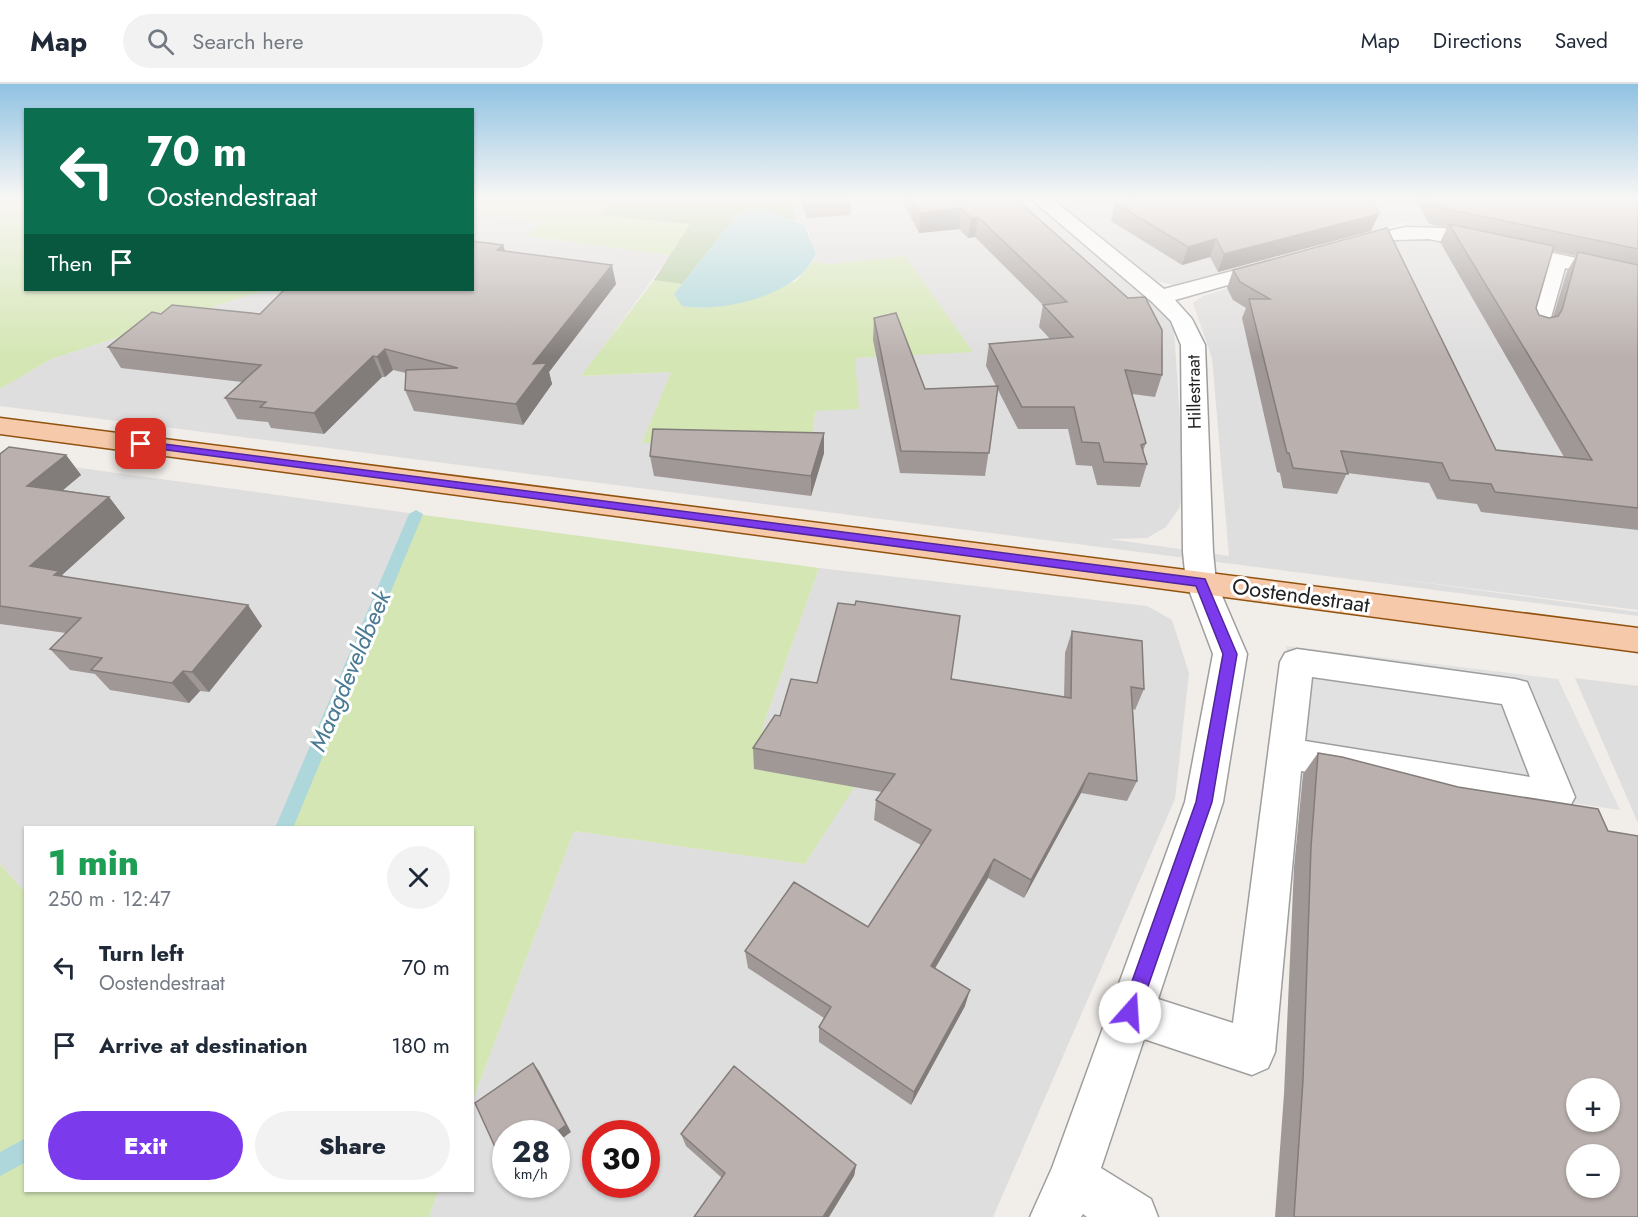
<!DOCTYPE html>
<html lang="en">
<head>
<meta charset="utf-8">
<style>
  body { margin:0; font-family:Jost,sans-serif; background:#f2f2f3; color:#1f2937; height:100vh; display:flex; flex-direction:column; font-size:22px; white-space:nowrap }
  * { box-sizing:border-box; margin:0 }
  p { font-size:20px; color:#747a83 }
  .icon { flex:none; width:33px; height:33px; fill:none; stroke:currentColor; stroke-width:2; stroke-linecap:round; stroke-linejoin:round }
  .map { position:relative; flex:1; overflow:hidden }
  .sheet { position:absolute; left:24px; top:742px; width:450px; height:366px; display:flex; flex-direction:column; background:#fff; border-radius:0px; box-shadow:0 2px 4px #0004 }
  .sheet>* { flex:none }
  .guide { position:absolute; left:24px; top:24px; width:450px; height:183px; border-radius:0px; box-shadow:0 2px 4px #0004; background:#0b6e4f; color:#fff; overflow:hidden }
  .controls { position:absolute; left:1566px; top:994px; display:grid; gap:12px }
  .controls a { display:grid; place-items:center; width:54px; height:54px; border-radius:50%; background:#fff; box-shadow:0 2px 4px #0004; font-size:30px }
  .speed { position:absolute; left:492px; top:1036px; display:flex; gap:12px; font-size:30px; font-weight:700; text-align:center }
  .speed>* { display:grid; place-content:center; width:78px; height:78px; border-radius:50%; background:#fff; box-shadow:0 2px 4px #0004; line-height:1 }
  .speed small { font-size:15px; font-weight:400 }
  .speed .limit { border:9px solid #d22; background:#fff; color:#111 }
  .pin { position:absolute; display:grid; place-items:center; width:51px; height:51px; color:#fff; margin:-26px; border-radius:12px; box-shadow:0 3px 9px #0006 }
  .me { position:absolute; width:66px; margin:-33px; rotate:19deg; stroke-linejoin:round; filter:drop-shadow(0 0 4px #0008) }
  .turn { display:flex; align-items:center; gap:21px; height:126px; padding:0 24px; font-size:27px }
  .turn .icon { width:78px; height:78px; stroke-width:2.5 }
  .turn b { display:block; font-size:42px; line-height:51px }
  .then { display:flex; align-items:center; height:57px; padding:0 24px; background:#0003; gap:12px; font-size:22px }
  .round { display:grid; place-items:center; flex:none; width:63px; height:63px; border-radius:32px; background:#f2f2f3 }
  .summary { display:flex; align-items:center; justify-content:space-between; height:102px; padding:0 24px }
  h1 { font-size:36px; font-weight:800; line-height:45px; color:#1e9e55 }
  .cta { display:flex; gap:12px; margin-top:auto; padding:12px 24px }
  .cta a { flex:1; height:69px; border-radius:36px; background:#7c3aed; color:#fff; font-size:24px; font-weight:800; line-height:69px; text-align:center }
  .cta a+a { background:#f2f2f3; color:#1f2937 }
  ul { padding:0; list-style:none }
  li { display:flex; align-items:center; gap:18px; height:78px; padding:0 24px }
  li div { flex:1 }
  li b { display:block; font-size:22px }
  li em { font-style:normal }
  header { display:flex; align-items:center; gap:36px; box-sizing:border-box; height:84px; padding:0 30px; background:#fff; border-bottom:2px solid #e0e1e3 }
  header strong { font-size:28px }
  nav { display:flex; gap:33px; margin-inline-start:auto; font-size:21px }
  .search { width:420px; height:54px; background:#f2f2f3; display:flex; align-items:center; gap:15px; box-sizing:border-box; padding:0 21px; border-radius:33px; color:#747a83; font-size:22px }
  .map>svg:first-child { display:block }
  .residential { fill:#dfdede; fill-rule:evenodd }
  .grass { fill:#d4e6b4 }
  .forest { fill:#b4cca1 }
  .parking { fill:#e1e1e1 }
  .water { fill:#add7da }
  .lines { fill:none; stroke-linecap:round; stroke-linejoin:round }
  .stream { fill:#add7da; fill-rule:evenodd }
  .minor-casing { stroke:#9e9e9e; stroke-width:3 }
  .major-casing { stroke:#91520d; stroke-width:3 }
  .minor { fill:#fff; fill-rule:evenodd }
  .major { fill:#f5c9aa; fill-rule:evenodd }
  .wall { fill:#a09896; fill-rule:evenodd }
  .shaded-wall { fill:#827c7a }
  .building { fill:#bab1ae; stroke:#827c7a; stroke-width:1.5; fill-rule:evenodd }
  .route { fill:#7c3aed; stroke:#51269a; stroke-width:1.5 }
  .labels { text-anchor:middle; stroke-width:6; stroke-linejoin:round; paint-order:stroke }
  .far-street-label { font-size:18px; fill:#212121; stroke:#fff }
  .street-label { font-size:22px; fill:#212121; stroke:#fff }
  .water-label { font-size:24px; font-style:italic; fill:#4a7a93; stroke:#fff }
</style>
</head>
<body>
<header>
<strong>Map</strong>
<div class="search"><svg class="icon" aria-label="search" viewBox="0 0 24 24"><circle cx="10" cy="10" r="6"/><path d="M15 15l6 6"/></svg>Search here</div>
<nav><a>Map</a><a>Directions</a><a>Saved</a></nav>
</header>
<div class="map">
<svg width="1638" height="1133" viewBox="0 0 1638 1133">
  <rect width="100%" height="100%" fill="#f1ede9"/>
  <path class="residential" d="M 791,114 L 1029,114 L 1163,227 L 1174,245 L 1184,395 L 1180,423 L 1166,443 L 1147,454 L 1109,455 L 1229,472 L 1212,274 L 1193,219 L 1203,212 L 1386,157 L 1409,154 L 1441,155 L 1529,240 L 1558,247 L 1557,199 L 1566,188 L 1585,187 L 1638,199 L 1638,526 L 1390,494 L 1638,528 L 1638,532 L 0,322 L 0,305 L 51,275 L 265,206 L 472,206 L 473,129 L 542,137 L 529,152 L 670,171 L 582,292 L 671,288 L 643,358 L 812,356 L 815,327 L 855,274 L 972,267 L 832,180 L 813,178 L 816,169 L 809,149 L 804,141 L 797,137 Z
    M 1053,114 L 1638,114 L 1638,188 L 1405,138 L 1202,197 L 1173,201 L 1153,196 Z
    M 0,373 L 416,430 L 284,744 L 26,744 L 25,808 L 0,780 Z
    M 819,484 L 1147,522 L 1172,536 L 1189,589 L 1175,715 L 993,1133 L 429,1133 L 438,1107 L 472,1107 L 473,1016 L 574,747 L 805,780 L 879,663 L 762,645 ZM 506,1050 L 556,1050 L 556,1101 L 506,1101 ZM 596,1050 L 646,1050 L 646,1101 L 596,1101 Z
    M 1575,594 L 1638,602 L 1638,739 Z"/>
  <path class="grass" d="M 0,114 L 25,114 L 26,206 L 265,206 L 51,275 L 0,305 Z
    M 472,114 L 612,114 L 602,131 L 691,140 L 670,171 L 528,152 L 542,137 L 473,129 Z
    M 905,172 L 973,268 L 855,274 L 859,325 L 815,327 L 812,357 L 642,359 L 671,288 L 581,292 L 654,196 L 682,200 L 675,210 L 696,224 L 720,222 L 760,213 L 796,197 L 813,178 L 832,180 Z
    M 416,430 L 819,484 L 762,645 L 880,663 L 805,780 L 574,747 L 473,1016 L 472,744 L 284,744 Z
    M 0,780 L 25,808 L 26,1107 L 438,1107 L 429,1133 L 0,1133 Z"/>
  <path class="forest" d="M 612,114 L 791,114 L 797,137 L 746,125 L 733,136 L 682,200 L 654,196 L 690,140 L 601,131 Z"/>
  <path class="parking" d="M 1286,562 L 1558,595 L 1620,726 L 1305,680 Z"/>
  <path class="water" d="M 746,125 L 765,126 L 804,141 L 816,169 C 801,211 722,229 682,222 L 674,210 L 733,136 Z"/>
  <g class="lines">
    <path class="stream" d="M 416,426 L 423,430 L 293,744 L 275,744 L 409,430 Z
      M 26,1054 L 26,1078 L 0,1092 L 0,1068 Z"/>
    <defs>
      <path id="minor" d="M 1030,114 L 1051,114 L 1164,205 L 1274,176 L 1281,178 L 1284,182 L 1281,186 L 1175,216 L 1192,235 L 1205,261 L 1213,468 L 1216,498 L 1247,570 L 1223,718 L 1158,915 L 1233,939 L 1280,578 L 1285,569 L 1297,565 L 1515,595 L 1527,598 L 1575,713 L 1569,724 L 1556,729 L 1301,687 L 1275,968 L 1268,984 L 1252,991 L 1144,955 L 1101,1084 L 1151,1115 L 1158,1133 L 1087,1133 L 1083,1130 L 1081,1133 L 1030,1133 L 1052,1084 L 1185,718 L 1213,570 L 1186,498 L 1183,468 L 1181,261 L 1171,237 L 1152,218 ZM 1312,593 L 1502,620 L 1530,693 L 1305,657 Z
        M 1406,143 L 1443,144 L 1638,188 L 1638,200 L 1565,184 L 1548,244 L 1545,249 L 1537,251 L 1529,249 L 1526,244 L 1546,179 L 1429,155 L 1395,156 L 1347,168 L 1340,166 L 1337,162 L 1340,158 Z"/>
      <path id="major" d="M 0,334 L 1638,544 L 1638,568 L 0,350 Z"/>
    </defs>
    <use href="#minor" class="minor-casing"/>
    <use href="#major" class="major-casing"/>
    <use href="#minor" class="minor"/>
    <use href="#major" class="major"/>
  </g>
  <path class="wall" d="M 800,114 L 851,114 L 851,131 L 807,134 Z
    M 901,114 L 1015,114 L 1162,291 L 1155,313 L 1132,310 L 1146,359 L 1143,367 L 1147,380 L 1140,403 L 1097,401 L 1092,382 L 1076,381 L 1068,345 L 1018,345 L 998,306 L 985,392 L 900,389 L 873,256 L 874,234 L 925,305 L 996,302 L 986,282 L 989,260 L 1050,255 L 1039,243 L 1043,221 L 975,153 L 968,154 L 959,145 L 919,149 Z
    M 1415,114 L 1638,114 L 1638,446 L 1481,428 L 1477,420 L 1437,415 L 1429,399 L 1347,389 L 1337,410 L 1283,404 L 1280,389 L 1277,388 L 1242,234 L 1246,224 L 1233,216 L 1227,204 L 1233,186 L 1496,366 L 1564,373 L 1440,158 L 1447,144 L 1429,140 ZM 1553,167 L 1576,172 L 1567,187 L 1553,233 L 1549,234 L 1539,231 L 1536,224 Z
    M 1115,119 L 1371,147 L 1218,188 L 1210,173 L 1182,181 L 1111,137 Z
    M 503,161 L 505,167 L 616,200 L 549,288 L 552,300 L 523,341 L 414,327 L 405,306 L 406,289 L 393,286 L 385,293 L 382,293 L 324,350 L 271,344 L 268,338 L 237,335 L 225,314 L 242,298 L 121,284 L 108,263 L 161,230 L 260,230 Z
    M 824,369 L 811,412 L 654,392 L 650,372 Z
    M 0,370 L 66,371 L 81,391 L 63,406 L 109,413 L 125,434 L 62,491 L 64,493 L 262,542 L 209,608 L 200,607 L 189,619 L 110,606 L 95,590 L 70,586 L 50,565 L 66,549 L 0,540 Z
    M 1072,547 L 1144,605 L 1135,626 L 1133,625 L 1137,697 L 1127,717 L 1081,709 L 1024,814 L 988,794 L 935,884 L 965,922 L 911,1021 L 819,958 L 819,943 L 824,934 L 748,884 L 745,867 L 868,843 L 921,761 L 874,736 L 876,716 L 882,708 L 754,685 L 753,664 L 780,632 L 817,599 L 951,595 L 1064,613 L 1065,569 Z
    M 1318,669 L 1608,747 L 1638,1133 L 1275,1133 L 1284,1010 L 1294,783 L 1303,690 Z
    M 681,1050 L 856,1081 L 854,1092 L 722,1094 L 686,1062 Z"/>
  <path class="shaded-wall" d="M 961,124 L 959,145 L 919,149 L 921,129 Z
    M 1379,130 L 1371,147 L 1218,188 L 1224,170 Z
    M 978,133 L 975,153 L 968,154 L 971,134 Z
    M 1216,155 L 1210,173 L 1182,181 L 1188,163 Z
    M 503,161 L 509,181 L 497,166 Z
    M 612,181 L 616,200 L 549,288 L 552,300 L 523,341 L 516,320 L 533,280 Z
    M 385,265 L 393,286 L 385,293 L 377,273 Z
    M 373,272 L 382,293 L 324,350 L 314,329 Z
    M 824,349 L 824,369 L 811,412 L 811,392 Z
    M 66,371 L 81,391 L 44,422 L 27,402 Z
    M 109,413 L 125,434 L 62,491 L 77,508 L 30,482 Z
    M 248,521 L 262,542 L 209,608 L 192,588 Z
    M 183,587 L 200,607 L 189,619 L 172,599 Z
    M 1089,689 L 1081,709 L 1024,814 L 1031,796 Z
    M 994,775 L 988,794 L 927,898 L 931,882 Z
    M 970,906 L 965,922 L 911,1021 L 914,1008 Z
    M 533,979 L 539,987 L 571,1048 L 556,1059 L 556,1050 L 554,1050 Z
    M 856,1081 L 854,1092 L 829,1133 L 823,1133 Z"/>
  <path class="building" d="M 913,114 L 1015,114 L 1128,214 L 1145,213 L 1162,246 L 1162,291 L 1125,286 L 1146,359 L 1141,361 L 1147,380 L 1104,378 L 1099,359 L 1082,358 L 1074,323 L 1022,323 L 989,260 L 1073,253 L 1043,221 L 1067,218 L 978,133 L 971,134 L 961,124 L 921,129 Z
    M 1137,114 L 1372,114 L 1379,130 L 1224,170 L 1216,155 L 1188,163 L 1115,119 Z
    M 1433,114 L 1638,114 L 1638,165 L 1438,123 Z
    M 1449,140 L 1554,162 L 1536,224 L 1539,231 L 1549,234 L 1558,232 L 1562,226 L 1578,168 L 1638,181 L 1638,424 L 1495,408 L 1491,400 L 1450,396 L 1442,379 L 1341,367 L 1348,390 L 1293,384 L 1289,369 L 1287,369 L 1249,215 L 1270,215 L 1240,198 L 1233,186 L 1387,144 L 1496,366 L 1592,376 Z
    M 472,157 L 503,161 L 497,166 L 612,181 L 533,280 L 547,279 L 516,320 L 405,306 L 406,286 L 458,284 L 385,265 L 377,273 L 373,272 L 314,329 L 260,323 L 266,318 L 225,314 L 261,281 L 108,263 L 152,228 L 161,230 L 172,221 L 260,230 L 284,206 L 472,206 Z
    M 896,229 L 925,305 L 998,302 L 989,369 L 901,367 L 874,234 Z
    M 653,345 L 824,349 L 811,392 L 650,372 Z
    M 9,363 L 66,371 L 27,402 L 109,413 L 30,482 L 59,487 L 54,491 L 248,521 L 192,588 L 183,587 L 172,599 L 91,586 L 102,574 L 50,565 L 81,534 L 0,522 L 0,370 Z
    M 856,517 L 960,532 L 951,595 L 1071,614 L 1072,547 L 1142,557 L 1144,605 L 1131,603 L 1137,697 L 1089,689 L 1031,796 L 994,775 L 931,882 L 970,906 L 914,1008 L 819,943 L 831,923 L 745,867 L 794,798 L 868,843 L 931,746 L 876,716 L 895,690 L 753,664 L 775,631 L 780,632 L 791,595 L 817,599 L 838,519 L 855,521 Z
    M 1318,669 L 1342,673 L 1458,703 L 1598,725 L 1608,747 L 1638,752 L 1638,1133 L 1294,1133 L 1303,996 L 1311,763 ZM 1576,1005 L 1610,1005 L 1610,1038 L 1576,1038 ZM 1576,1071 L 1610,1071 L 1610,1104 L 1576,1104 Z
    M 533,979 L 566,1041 L 554,1050 L 506,1050 L 506,1087 L 475,1019 Z
    M 734,982 L 856,1081 L 823,1133 L 694,1133 L 725,1089 L 681,1050 Z"/>
  <linearGradient id="sky" x2="0" y2="1"><stop stop-color="#90c2e2"/><stop offset="0.42" stop-color="#f9f7f5"/><stop offset="1" stop-color="#f9f7f5" stop-opacity="0"/></linearGradient>
  <rect width="1638" height="273" fill="url(#sky)"/>
  <path class="route" d="M 141,357 L 1205,495 L 1237,570 L 1212,718 L 1137,934 L 1130,937 L 1124,934 L 1121,928 L 1196,718 L 1223,570 L 1196,502 L 137,362 L 135,360 Z"/>
  <g class="labels">
    <g class="far-street-label">
      <text transform="translate(1194 308) rotate(-91)" y="6">Hillestraat</text>
    </g>
    <g class="street-label">
      <text transform="translate(1301 511) rotate(8)" y="8">Oostendestraat</text>
    </g>
    <g class="water-label">
      <text transform="translate(350 587) rotate(-67)" y="8">Maagdeveldbeek</text>
    </g>
  </g>
</svg>
<div class="controls">
<a>+</a>
<a>−</a>
</div>
<div class="speed"><div>28<small>km/h</small></div><div class="limit">30</div></div>
<div class="pin" style="left:141px;top:360px;background:#d93025"><svg class="icon" aria-label="arrive" viewBox="0 0 24 24"><path d="M6 21V4h12l-3 4 3 4H6"/></svg></div>
<svg class="me" style="left:1130px;top:928px" viewBox="-20 -20 40 40"><circle r="19" fill="#fff"/><path d="M0-13L10 11 0 6-10 11z" fill="#7c3aed"/></svg>
<div class="guide">
<div class="turn"><svg class="icon" aria-label="left" viewBox="0 0 24 24"><path d="M17 20v-9H6M10 6l-5 5 5 5"/></svg><div><b>70 m</b>Oostendestraat</div></div>
<div class="then">Then<svg class="icon" aria-label="arrive" viewBox="0 0 24 24"><path d="M6 21V4h12l-3 4 3 4H6"/></svg></div>
</div>
<section class="sheet">
<div class="summary"><div><h1>1 min</h1><p>250 m · 12:47</p></div><a class="round"><svg class="icon" aria-label="close" viewBox="0 0 24 24"><path d="M6 6l12 12M18 6L6 18"/></svg></a></div>
<ul>
<li><svg class="icon" aria-label="left" viewBox="0 0 24 24"><path d="M17 20v-9H6M10 6l-5 5 5 5"/></svg><div><b>Turn left</b><p>Oostendestraat</p></div><em>70 m</em></li>
<li><svg class="icon" aria-label="arrive" viewBox="0 0 24 24"><path d="M6 21V4h12l-3 4 3 4H6"/></svg><div><b>Arrive at destination</b></div><em>180 m</em></li>
</ul>
<div class="cta"><a>Exit</a><a>Share</a></div>
</section>
</div>
</body>
</html>
